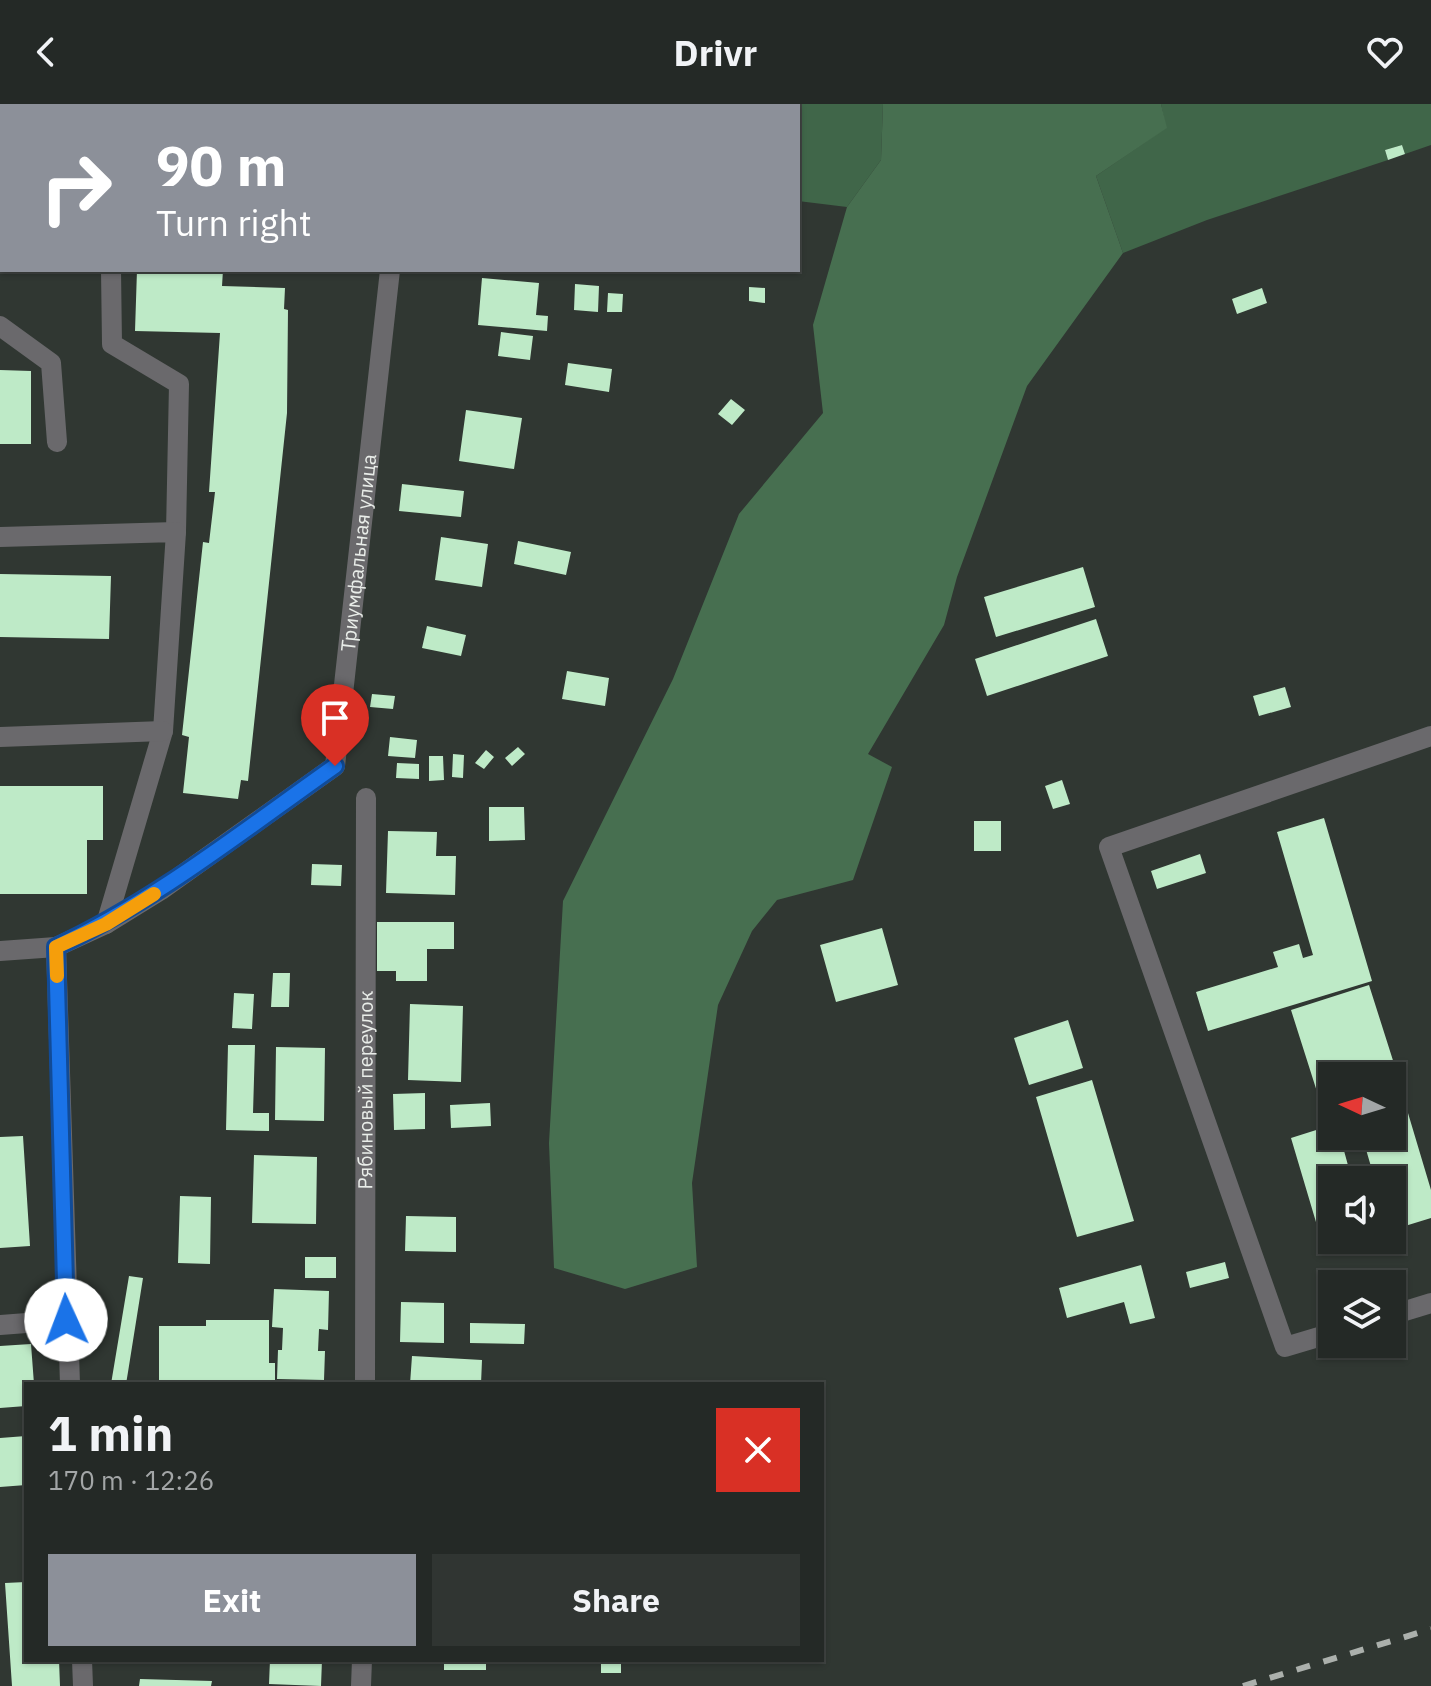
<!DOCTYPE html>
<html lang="en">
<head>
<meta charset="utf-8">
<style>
  body { margin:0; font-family:"IBM Plex Sans",sans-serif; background:#303532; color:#f1f3f6; height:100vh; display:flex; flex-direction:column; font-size:30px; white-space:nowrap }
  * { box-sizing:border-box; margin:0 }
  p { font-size:26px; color:#a3a6a7 }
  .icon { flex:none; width:44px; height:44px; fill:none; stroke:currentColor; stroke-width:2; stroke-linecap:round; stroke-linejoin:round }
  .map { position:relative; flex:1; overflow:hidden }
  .side { position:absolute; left:24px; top:1278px; width:800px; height:280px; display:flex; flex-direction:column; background:#242926; border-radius:0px; box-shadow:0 2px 6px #0004,0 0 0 2px #414543 }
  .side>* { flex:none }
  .top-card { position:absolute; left:0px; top:0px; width:800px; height:168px; box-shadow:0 2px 6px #0004,0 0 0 2px #414543; background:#8c9099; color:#fff; overflow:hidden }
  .needle { width:52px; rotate:274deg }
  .buttons { position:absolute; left:1318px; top:958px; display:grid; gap:16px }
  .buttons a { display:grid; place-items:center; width:88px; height:88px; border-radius:0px; background:#242926; box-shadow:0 2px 6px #0004,0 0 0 2px #414543; font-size:40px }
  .pin { position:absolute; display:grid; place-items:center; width:68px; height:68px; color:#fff; margin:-82px -34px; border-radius:50% 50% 50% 0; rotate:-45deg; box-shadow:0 0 8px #0007 }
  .pin .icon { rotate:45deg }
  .me { position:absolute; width:88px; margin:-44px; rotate:358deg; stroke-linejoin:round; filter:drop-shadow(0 0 6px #0008) }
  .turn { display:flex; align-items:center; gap:28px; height:168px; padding:0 24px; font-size:36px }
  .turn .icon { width:104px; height:104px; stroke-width:2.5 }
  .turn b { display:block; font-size:56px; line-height:68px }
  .round { display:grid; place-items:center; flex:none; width:84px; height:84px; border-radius:0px; background:#303532 }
  .summary { display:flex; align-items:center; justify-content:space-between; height:136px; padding:0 24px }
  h1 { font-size:48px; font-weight:800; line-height:60px }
  .cta { display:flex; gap:16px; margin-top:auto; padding:16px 24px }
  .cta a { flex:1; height:92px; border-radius:0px; background:#8c9099; color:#fff; font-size:32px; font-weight:800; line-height:92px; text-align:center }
  .cta a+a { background:#303532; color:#f1f3f6 }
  header { display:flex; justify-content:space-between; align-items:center; height:104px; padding:0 24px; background:#242926; font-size:36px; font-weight:800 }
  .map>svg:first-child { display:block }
  .green { fill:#406649 }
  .forest { fill:#476f50 }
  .building { fill:#beeac7 }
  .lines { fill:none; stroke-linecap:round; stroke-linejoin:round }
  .minor { stroke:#6a696c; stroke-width:20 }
  .rail { stroke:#abb0ac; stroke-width:6; stroke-dasharray:14 14; stroke-linecap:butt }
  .route-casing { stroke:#114b97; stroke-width:20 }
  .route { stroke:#1a73e8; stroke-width:14 }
  .slow { stroke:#f59e0b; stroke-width:14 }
  .labels { text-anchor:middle; stroke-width:8; stroke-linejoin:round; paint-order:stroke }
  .street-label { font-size:20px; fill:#e9ede9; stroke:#262d28 }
</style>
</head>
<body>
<header><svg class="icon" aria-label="back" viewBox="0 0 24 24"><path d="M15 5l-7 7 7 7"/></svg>Drivr<svg class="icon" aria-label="heart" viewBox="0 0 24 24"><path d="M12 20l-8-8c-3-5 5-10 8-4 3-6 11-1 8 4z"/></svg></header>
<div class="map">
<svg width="1431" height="1582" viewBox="0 0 1431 1582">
  <rect width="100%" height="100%" fill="#303732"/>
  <path class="green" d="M 621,0 L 883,0 L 881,56 L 847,103 L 798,97 L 798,2 L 621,2 Z
    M 1161,0 L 1431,0 L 1431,41 L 1405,50 L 1402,41 L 1385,46 L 1388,56 L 1207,116 L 1123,149 L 1096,72 L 1166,24 Z"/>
  <path class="forest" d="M 883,0 L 1161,0 L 1167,24 L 1096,72 L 1123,149 L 1027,282 L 957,473 L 944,521 L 868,650 L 892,663 L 853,776 L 777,796 L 752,827 L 718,901 L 692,1079 L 697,1163 L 625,1185 L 554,1164 L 549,1039 L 563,797 L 673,575 L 739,410 L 823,309 L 813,221 L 847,103 L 881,56 Z"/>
  <path class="building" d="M 1402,41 L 1405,50 L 1388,56 L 1385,46 Z
    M 137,166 L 223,166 L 222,182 L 285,184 L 284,205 L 288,206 L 287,309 L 248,677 L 241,676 L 238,695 L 183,689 L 189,633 L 182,631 L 203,438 L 209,439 L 215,388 L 209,388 L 220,229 L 135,227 Z
    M 482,174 L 539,179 L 536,211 L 548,212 L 547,227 L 478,221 Z
    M 575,180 L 599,182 L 598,208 L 574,206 Z
    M 749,183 L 765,184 L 765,199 L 749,197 Z
    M 1262,184 L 1267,199 L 1237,210 L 1232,195 Z
    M 608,189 L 623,190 L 622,208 L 607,208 Z
    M 501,228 L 533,232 L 530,256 L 498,252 Z
    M 568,259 L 612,265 L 609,288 L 565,281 Z
    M 0,266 L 31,267 L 31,340 L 0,340 Z
    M 731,295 L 745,306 L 732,321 L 718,310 Z
    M 466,306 L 522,314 L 514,365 L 459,357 Z
    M 402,380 L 464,387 L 461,413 L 399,407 Z
    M 441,433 L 488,440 L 482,483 L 435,476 Z
    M 518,437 L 571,448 L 566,471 L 514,460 Z
    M 1083,463 L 1095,503 L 996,533 L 984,493 Z
    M 0,470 L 111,472 L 109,535 L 0,533 Z
    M 1096,515 L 1108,552 L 987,592 L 975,555 Z
    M 427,522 L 466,531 L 461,552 L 422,544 Z
    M 567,567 L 609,574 L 605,602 L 562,595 Z
    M 1285,583 L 1291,603 L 1259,612 L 1253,592 Z
    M 372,590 L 395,592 L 393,605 L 370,603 Z
    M 390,633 L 417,636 L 415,654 L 388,652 Z
    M 518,643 L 525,650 L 512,662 L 505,654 Z
    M 486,646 L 494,653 L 484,665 L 475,659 Z
    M 453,650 L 464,651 L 463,674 L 452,673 Z
    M 429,652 L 443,652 L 444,676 L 429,677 Z
    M 397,659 L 419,660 L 419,675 L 396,674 Z
    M 1062,676 L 1070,700 L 1053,705 L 1045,682 Z
    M 0,682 L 103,682 L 103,736 L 87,736 L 87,790 L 0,790 Z
    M 489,703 L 524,703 L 525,736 L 489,737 Z
    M 1324,714 L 1372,877 L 1208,927 L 1196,888 L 1278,863 L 1273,848 L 1299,840 L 1303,854 L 1313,851 L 1277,728 Z
    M 974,717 L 1001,717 L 1001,747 L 974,747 Z
    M 388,727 L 437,728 L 436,752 L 456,752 L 455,791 L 386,789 Z
    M 1200,750 L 1206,769 L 1157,785 L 1151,767 Z
    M 312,760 L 342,761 L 341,782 L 311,781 Z
    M 377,818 L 454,818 L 454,845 L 427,845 L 427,877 L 396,877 L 396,867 L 377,867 Z
    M 882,824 L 898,881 L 836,898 L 820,841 Z
    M 273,869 L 290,869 L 289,903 L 271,903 Z
    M 1369,881 L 1397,969 L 1387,972 L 1332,972 L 1332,990 L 1319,994 L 1291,906 Z
    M 234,889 L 254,890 L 252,925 L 232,924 Z
    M 410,900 L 463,902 L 461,978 L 408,976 Z
    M 1068,916 L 1083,964 L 1029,981 L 1014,934 Z
    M 228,941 L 255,941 L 253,1009 L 269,1009 L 269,1027 L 226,1026 Z
    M 276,943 L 325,944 L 324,1017 L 275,1016 Z
    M 1092,976 L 1134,1117 L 1077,1133 L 1036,993 Z
    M 425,989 L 425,1025 L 394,1026 L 393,990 Z
    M 490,999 L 491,1022 L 451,1024 L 450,1001 Z
    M 1405,999 L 1431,1086 L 1431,1114 L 1392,1126 L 1392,1076 L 1375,1076 L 1362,1032 L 1392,1032 L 1392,1003 Z
    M 1332,1021 L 1332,1032 L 1340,1032 L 1352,1076 L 1332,1076 L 1332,1136 L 1353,1137 L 1324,1145 L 1291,1034 Z
    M 23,1032 L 30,1142 L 0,1144 L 0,1033 Z
    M 254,1051 L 317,1053 L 316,1120 L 252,1119 Z
    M 180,1092 L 211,1093 L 210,1160 L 178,1159 Z
    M 406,1112 L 456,1113 L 456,1148 L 405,1147 Z
    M 305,1153 L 336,1153 L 336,1174 L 305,1174 Z
    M 1225,1158 L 1229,1174 L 1190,1184 L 1186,1168 Z
    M 1141,1161 L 1155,1214 L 1130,1220 L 1124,1198 L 1067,1214 L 1059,1184 Z
    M 129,1172 L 143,1174 L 128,1268 L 126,1280 L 111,1280 Z
    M 274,1185 L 329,1187 L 328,1226 L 319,1225 L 318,1247 L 325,1247 L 324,1276 L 277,1275 L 278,1246 L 282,1246 L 283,1224 L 272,1223 Z
    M 401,1198 L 444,1199 L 444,1239 L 400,1238 Z
    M 206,1216 L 269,1216 L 269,1259 L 275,1259 L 275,1280 L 159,1280 L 159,1222 L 206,1222 Z
    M 470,1219 L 525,1220 L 524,1240 L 470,1239 Z
    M 31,1240 L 34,1280 L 26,1280 L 26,1302 L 0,1304 L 0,1242 Z
    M 412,1252 L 482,1256 L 481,1280 L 410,1280 Z
    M 26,1332 L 26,1381 L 0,1383 L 0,1334 Z
    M 26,1478 L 26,1556 L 59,1556 L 60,1582 L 12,1582 L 5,1479 Z
    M 270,1556 L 322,1556 L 321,1582 L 269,1580 Z
    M 444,1556 L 486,1556 L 486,1566 L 444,1566 Z
    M 601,1556 L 621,1556 L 621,1569 L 601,1569 Z
    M 140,1575 L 212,1577 L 211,1582 L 139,1582 Z"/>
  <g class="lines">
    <g class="minor">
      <path d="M 409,2 L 409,0"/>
      <path d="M 0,16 L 2,16"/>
      <path d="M 111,166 L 112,240 L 179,280 L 176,428"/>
      <path d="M 0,222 L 51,259 L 57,338"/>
      <path d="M 0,433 L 176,428 L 163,627 L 106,820"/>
      <path d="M 0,633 L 163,627"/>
      <path d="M 56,843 L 70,1280"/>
      <path id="s1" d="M 0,847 L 56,843 L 106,820 L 161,786 L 335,662 L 390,166"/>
      <path d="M 1392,1211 L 1431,1199"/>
      <path d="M 0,1221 L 66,1216"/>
      <path d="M 1332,1229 L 1285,1243 L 1109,743 L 1431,632"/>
      <path id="s2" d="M 365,1280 L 366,694"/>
      <path d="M 82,1556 L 83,1582"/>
      <path d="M 361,1582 L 362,1556"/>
    </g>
    <path class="rail" d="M 1243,1582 L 1431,1525"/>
  </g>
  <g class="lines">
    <defs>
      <path id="route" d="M 66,1216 L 56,843 C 157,796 244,726 335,662"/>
    </defs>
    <use href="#route" class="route-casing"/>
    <use href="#route" class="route"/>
    <path class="slow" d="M 57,872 L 56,843 L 106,820 L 154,790"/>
  </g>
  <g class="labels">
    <g class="street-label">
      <text dy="7" stroke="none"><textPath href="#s1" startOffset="604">Триумфальная улица</textPath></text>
      <text dy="7" stroke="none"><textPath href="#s2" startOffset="294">Рябиновый переулок</textPath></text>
    </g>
  </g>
</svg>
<div class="buttons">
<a><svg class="needle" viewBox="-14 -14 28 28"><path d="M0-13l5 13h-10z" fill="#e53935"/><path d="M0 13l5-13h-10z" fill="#a3a6a7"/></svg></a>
<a><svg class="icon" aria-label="sound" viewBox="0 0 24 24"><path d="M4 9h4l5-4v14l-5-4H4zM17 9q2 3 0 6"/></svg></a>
<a><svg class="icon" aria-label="layers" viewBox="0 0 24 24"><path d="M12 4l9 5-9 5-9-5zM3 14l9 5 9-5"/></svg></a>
</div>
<div class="pin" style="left:335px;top:662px;background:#d93025"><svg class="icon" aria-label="arrive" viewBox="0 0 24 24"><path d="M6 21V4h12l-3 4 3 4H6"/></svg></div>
<svg class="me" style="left:66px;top:1216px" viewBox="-20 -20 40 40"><circle r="19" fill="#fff"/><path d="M0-13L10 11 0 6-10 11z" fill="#1a73e8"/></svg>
<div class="top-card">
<div class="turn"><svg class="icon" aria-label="right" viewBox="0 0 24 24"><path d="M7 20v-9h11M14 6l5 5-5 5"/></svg><div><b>90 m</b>Turn right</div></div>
</div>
<section class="side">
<div class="summary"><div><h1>1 min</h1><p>170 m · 12:26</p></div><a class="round" style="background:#d93025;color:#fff"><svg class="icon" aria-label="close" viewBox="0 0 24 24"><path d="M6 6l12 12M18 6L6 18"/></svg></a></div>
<div class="cta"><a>Exit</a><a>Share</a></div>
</section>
</div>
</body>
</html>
